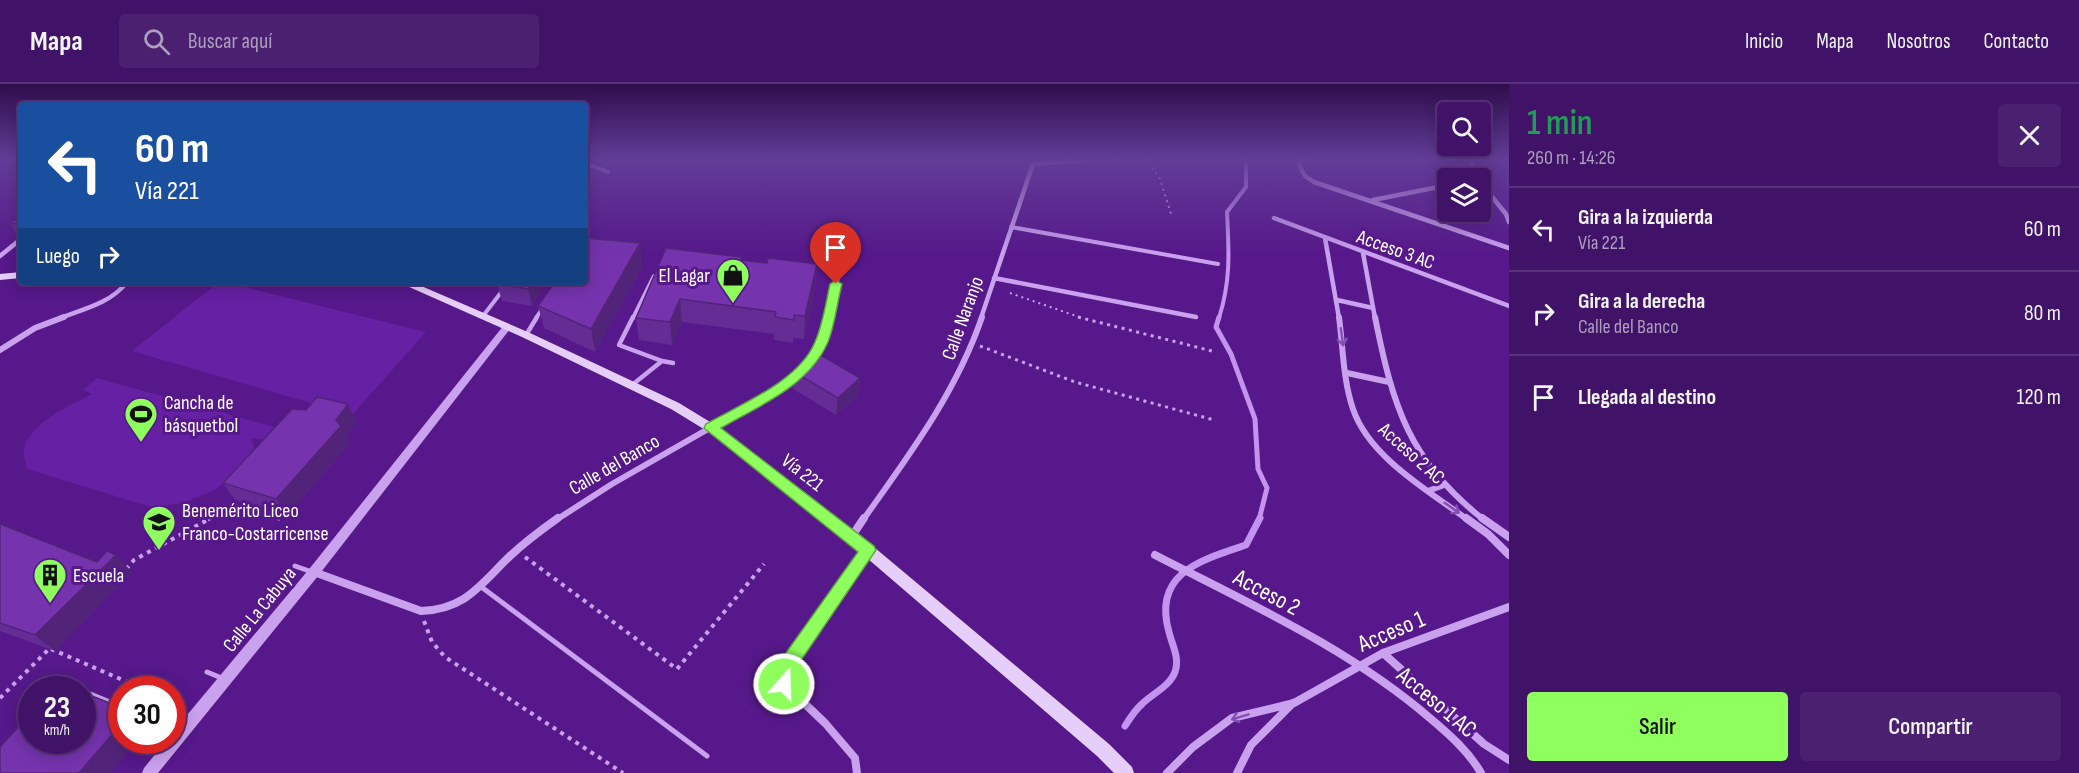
<!DOCTYPE html>
<html lang="es">
<head>
<meta charset="utf-8">
<style>
  body { margin:0; font-family:"Sofia Sans Condensed",sans-serif; background:#4b2071; color:#f1f3f6; height:100vh; display:flex; flex-direction:column; font-size:22px; white-space:nowrap }
  * { box-sizing:border-box; margin:0 }
  p { font-size:20px; color:#ae9ec0 }
  .icon { flex:none; width:33px; height:33px; fill:none; stroke:currentColor; stroke-width:2; stroke-linecap:round; stroke-linejoin:round }
  .map { position:relative; flex:1; overflow:hidden }
  .panel { display:flex; flex-direction:column; background:#401268; width:570px }
  .panel>* { flex:none }
  .banner { position:absolute; left:18px; top:18px; width:570px; height:183px; border-radius:6px; box-shadow:0 3px 15px #0003,0 0 0 2px #59327c; background:#1a4fa0; color:#fff; overflow:hidden }
  .buttons { position:absolute; left:1437px; top:18px; display:grid; gap:12px }
  .buttons a { display:grid; place-items:center; width:54px; height:54px; border-radius:6px; background:#401268; box-shadow:0 3px 15px #0003,0 0 0 2px #59327c; font-size:30px }
  .speed { position:absolute; left:18px; top:592px; display:flex; gap:12px; font-size:30px; font-weight:700; text-align:center }
  .speed>* { display:grid; place-content:center; width:78px; height:78px; border-radius:50%; background:#401268; box-shadow:0 3px 15px #0003,0 0 0 2px #59327c; line-height:1 }
  .speed small { font-size:15px; font-weight:400 }
  .speed .limit { border:9px solid #d22; background:#fff; color:#111 }
  .pin { position:absolute; display:grid; place-items:center; width:51px; height:51px; color:#fff; margin:-62px -26px; border-radius:50% 50% 50% 0; rotate:-45deg; box-shadow:0 0 6px #0007 }
  .pin .icon { rotate:45deg }
  .me { position:absolute; width:66px; margin:-33px; rotate:20deg; stroke-linejoin:round; filter:drop-shadow(0 0 4px #0008) }
  .turn { display:flex; align-items:center; gap:21px; height:126px; padding:0 18px; font-size:27px }
  .turn .icon { width:78px; height:78px; stroke-width:2.5 }
  .turn b { display:block; font-size:42px; line-height:51px }
  .then { display:flex; align-items:center; height:57px; padding:0 18px; background:#0003; gap:12px; font-size:22px }
  .round { display:grid; place-items:center; flex:none; width:63px; height:63px; border-radius:6px; background:#4b2071 }
  .headline { display:flex; align-items:center; justify-content:space-between; height:102px; padding:0 18px }
  h1 { font-size:36px; font-weight:600; line-height:45px; color:#1e9e55 }
  .cta { display:flex; gap:12px; margin-top:auto; padding:12px 18px }
  .cta a { flex:1; height:69px; border-radius:6px; background:#8fff5e; color:#111; font-size:24px; font-weight:600; line-height:69px; text-align:center }
  .cta a+a { background:#4b2071; color:#f1f3f6 }
  ul { padding:0; list-style:none }
  li { display:flex; align-items:center; gap:18px; height:84px; padding:0 18px; border-top:2px solid #59327c }
  li div { flex:1 }
  li b { display:block; font-size:22px }
  li em { font-style:normal }
  header { display:flex; align-items:center; gap:36px; box-sizing:border-box; height:84px; padding:0 30px; background:#401268; border-bottom:2px solid #59327c }
  header strong { font-size:28px }
  nav { display:flex; gap:33px; margin-inline-start:auto; font-size:21px }
  .search { width:420px; height:54px; background:#4b2071; display:flex; align-items:center; gap:15px; box-sizing:border-box; padding:0 21px; border-radius:6px; color:#ae9ec0; font-size:22px }
  main { display:flex; flex:1; min-height:0 }
  .map>svg:first-child { display:block }
  .green { fill:#6620a3 }
  .lines { fill:none; stroke-linecap:round; stroke-linejoin:round }
  .stream-far2 { stroke:#c493f0; stroke-width:4 }
  .stream-far1 { stroke:#c493f0; stroke-width:5 }
  .stream { stroke:#c493f0; stroke-width:7 }
  .path-far2 { stroke:#caa1ee; stroke-width:2; stroke-dasharray:2 4; stroke-linecap:butt }
  .path-far1 { stroke:#caa1ee; stroke-width:3; stroke-dasharray:3 4.5; stroke-linecap:butt }
  .path { stroke:#caa1ee; stroke-width:4; stroke-dasharray:4 5; stroke-linecap:butt }
  .service-far2 { stroke:#caa1ee; stroke-width:4 }
  .service-far1 { stroke:#caa1ee; stroke-width:4.5 }
  .service { stroke:#caa1ee; stroke-width:5 }
  .minor-far2 { stroke:#caa1ee; stroke-width:4.5 }
  .minor-far1 { stroke:#caa1ee; stroke-width:6 }
  .minor { stroke:#caa1ee; stroke-width:8 }
  .tertiary { fill:#caa1ee; fill-rule:evenodd }
  .secondary { fill:#e6cefa; fill-rule:evenodd }
  .wall { fill:#652c95 }
  .shaded-wall { fill:#522479 }
  .building { fill:#7533ad; stroke:#522479; stroke-width:1.5 }
  .oneway { stroke:#844fb2 }
  .route { fill:#8fff5e; stroke:#5da63d; stroke-width:1.5 }
  .labels { text-anchor:middle; stroke-width:6; stroke-linejoin:round; paint-order:stroke }
  .street-label { font-size:20px; fill:#fff; stroke:#56188a }
  .poi-label { font-size:20px; fill:#fff; stroke:#56188a; text-anchor:start }
  .near-street-label { font-size:24px; fill:#fff; stroke:#56188a }
</style>
</head>
<body>
<header>
<strong>Mapa</strong>
<div class="search"><svg class="icon" aria-label="search" viewBox="0 0 24 24"><circle cx="10" cy="10" r="6"/><path d="M15 15l6 6"/></svg>Buscar aquí</div>
<nav><a>Inicio</a><a>Mapa</a><a>Nosotros</a><a>Contacto</a></nav>
</header>
<main>
<div class="map">
<svg width="1509" height="689" viewBox="0 0 1509 689">
  <rect width="100%" height="100%" fill="#56188a"/>
  <path class="green" d="M 219,198 L 224,198 L 426,248 L 352,331 L 132,267 Z
    M 97,294 L 278,344 L 265,356 L 252,354 L 254,365 L 239,386 L 216,405 L 184,419 L 151,423 L 27,385 C 26,379 23,372 24,366 C 28,339 71,321 92,310 L 83,306 Z"/>
  <g class="lines">
    <path class="stream-far2" d="M 1219,234 C 1231,196 1229,167 1227,128 L 1246,103 L 1246,74"/>
    <path class="stream-far1" d="M 1219,233 L 1216,243 L 1231,270 L 1255,335 L 1258,385 L 1267,404 L 1259,436"/>
    <path class="stream" d="M 1125,642 C 1130,634 1135,626 1142,620 C 1152,610 1170,602 1175,588 C 1180,574 1172,561 1169,548 C 1152,489 1201,476 1246,461 L 1260,434"/>
    <path class="path-far2" d="M 1145,74 L 1160,95 L 1171,130
      M 1010,209 L 1082,234"/>
    <path class="path-far1" d="M 1078,233 L 1212,267
      M 980,262 L 1075,298 L 1214,336
      M 208,436 L 235,421 L 280,435"/>
    <path class="path" d="M 278,434 L 280,435
      M 525,473 L 677,585 L 764,480
      M 126,485 L 134,476 L 211,434
      M 424,537 L 432,558 L 445,573 L 623,689
      M 51,565 L 146,606
      M 0,614 L 50,564
      M 172,617 L 184,622"/>
    <path class="service-far2" d="M 585,79 L 608,88
      M 1011,143 L 1218,180
      M 483,232 L 509,198
      M 536,234 L 542,225
      M 633,234 L 654,192"/>
    <path class="service-far1" d="M 526,251 L 537,233
      M 662,277 L 673,279
      M 632,301 L 662,277 L 619,261 L 633,233"/>
    <path class="service" d="M 295,482 L 312,488
      M 480,502 L 707,672
      M 207,588 L 224,595
      M 88,609 L 122,623"/>
    <path class="minor-far2" d="M 1307,74 L 1300,77 L 1299,81 L 1305,92 L 1314,98 L 1509,164
      M 1469,74 L 1478,94
      M 1033,80 L 1113,74
      M 1480,98 L 1506,130 L 1509,138
      M 1373,116 L 1448,101
      M 1274,134 L 1509,222
      M 1325,154 L 1339,234
      M 1363,169 L 1375,234
      M 0,172 L 21,155
      M 994,194 L 1196,233
      M 1337,216 L 1373,224
      M 60,234 C 84,225 111,219 127,198
      M 828,234 L 849,146
      M 981,234 L 1033,80"/>
    <path class="minor-far1" d="M 1339,233 C 1343,263 1343,296 1353,325 C 1369,373 1429,407 1468,436
      M 1375,233 C 1393,323 1409,377 1484,436
      M 0,266 L 35,244 L 64,233
      M 810,278 L 822,257 L 828,233
      M 1347,289 L 1389,298
      M 1428,407 L 1444,401
      M 556,436 L 612,400 L 785,301 L 799,289
      M 863,436 C 909,371 956,309 982,233"/>
    <path class="minor" d="M 1466,434 L 1488,450 L 1509,471
      M 1482,434 L 1509,453
      M 852,452 L 864,434
      M 1155,471 C 1250,520 1350,565 1431,635 C 1450,651 1469,668 1481,689
      M 314,488 L 421,527 C 466,525 480,501 510,472 C 525,458 541,446 558,434
      M 1383,569 L 1484,660 L 1509,676
      M 857,689 L 855,674 L 825,639 L 784,600 L 785,586 L 868,467
      M 1167,689 L 1193,663 L 1232,634 L 1294,619 L 1383,569 L 1509,523
      M 1237,689 L 1251,661 L 1293,619"/>
    <path class="tertiary" d="M 507,240 L 512,243 L 510,245 L 318,492 L 158,689 L 142,689 L 144,684 L 166,657 L 172,657 L 172,649 L 310,484 L 504,241 Z"/>
    <path class="secondary" d="M 21,188 L 21,194 L 0,196 L 0,190 Z
      M 398,198 L 412,198 L 530,249 L 679,319 L 715,341 L 856,448 L 1109,660 L 1132,683 L 1134,689 L 1114,689 L 1097,672 L 846,456 L 707,347 L 671,325 L 522,253 Z"/>
  </g>
  <path class="wall" d="M 21,132 L 21,155 L 10,140 Z
    M 741,176 L 816,202 L 804,255 L 793,254 L 793,259 L 774,256 L 774,250 L 682,238 L 672,261 L 639,256 L 636,234 Z
    M 643,182 L 595,268 L 544,244 L 538,222 Z
    M 498,198 L 546,198 L 532,222 L 502,217 L 497,200 Z
    M 794,288 L 860,294 L 858,312 L 836,331 L 793,305 Z
    M 357,338 L 346,351 L 350,359 L 287,432 L 235,416 L 223,399 Z
    M 0,440 L 97,478 L 132,488 L 55,567 L 0,547 Z"/>
  <path class="shaded-wall" d="M 640,159 L 643,182 L 595,268 L 591,245 Z
    M 817,180 L 816,202 L 804,255 L 805,232 Z
    M 532,198 L 546,198 L 532,222 L 528,205 Z
    M 680,215 L 682,238 L 672,261 L 670,238 Z
    M 860,294 L 858,312 L 836,331 L 838,314 Z
    M 348,320 L 357,338 L 346,351 L 350,359 L 287,432 L 276,415 Z
    M 116,471 L 132,488 L 55,567 L 35,551 Z
    M 122,639 L 122,657 L 137,657 L 111,689 L 79,689 Z"/>
  <path class="building" d="M 21,132 L 21,139 L 10,140 Z
    M 585,154 L 640,159 L 591,245 L 538,222 L 555,198 L 585,198 Z
    M 666,164 L 741,173 L 741,176 L 767,179 L 768,174 L 817,180 L 805,232 L 794,231 L 794,236 L 775,233 L 776,228 L 680,215 L 670,238 L 636,234 Z
    M 498,198 L 532,198 L 528,205 L 497,200 Z
    M 817,269 L 860,294 L 838,314 L 794,288 Z
    M 317,313 L 348,320 L 336,336 L 341,342 L 276,415 L 223,399 L 292,325 L 306,326 Z
    M 0,440 L 97,478 L 107,467 L 116,471 L 35,551 L 0,539 Z
    M 66,602 L 77,606 L 62,606 Z
    M 82,608 L 122,624 L 122,639 L 79,689 L 0,689 L 0,663 L 32,628 L 32,657 L 82,657 Z"/>
  <defs><path id="oneway-shaft" d="M-6 0H5M1.5-3L5.5 0L1.5 3" fill="none" stroke-width="1.6" stroke-linecap="round" stroke-linejoin="round" transform="scale(1.5)"/></defs>
  <g class="oneway">
    <use href="#oneway-shaft" transform="translate(1342 253) rotate(82)"/>
    <use href="#oneway-shaft" transform="translate(1452 424) rotate(35)"/>
    <use href="#oneway-shaft" transform="translate(1240 633) rotate(163)"/>
  </g>
  <linearGradient id="sky" x2="0" y2="1"><stop stop-color="#2f0d4c"/><stop offset="0.44" stop-color="#623d98"/><stop offset="1" stop-color="#623d98" stop-opacity="0"/></linearGradient>
  <rect width="1509" height="170" fill="url(#sky)"/>
  <path class="route" d="M 836,196 L 842,200 C 837,219 835,241 828,258 C 809,302 759,322 721,344 L 874,462 L 876,466 L 793,588 L 790,606 L 784,608 L 777,606 L 775,600 L 778,580 L 858,468 L 704,344 L 706,340 C 741,320 799,297 815,258 C 823,240 826,218 830,200 Z"/>
  <defs>
    <symbol id="shop-pin" viewBox="-11 -11 22 30"><path d="M0 17L-7.5 6A9.5 9.5 0 1 1 7.5 6Z" fill="#8fff5e" stroke="#56188a"/><path d="M-5-2.5h2.3a2.7 3.5 0 0 1 5.4 0H5L5.5 6h-11ZM-1.5-2.5h3a1.5 2.3 0 0 0-3 0Z" fill="#111"/></symbol>
    <symbol id="stadium-pin" viewBox="-11 -11 22 30"><path d="M0 17L-7.5 6A9.5 9.5 0 1 1 7.5 6Z" fill="#8fff5e" stroke="#56188a"/><path d="M0-5a6.5 5 0 1 0 0 10a6.5 5 0 1 0 0-10ZM-3.5-1.8h7v3.6h-7Z" fill="#111"/></symbol>
    <symbol id="school-pin" viewBox="-11 -11 22 30"><path d="M0 17L-7.5 6A9.5 9.5 0 1 1 7.5 6Z" fill="#8fff5e" stroke="#56188a"/><path d="M0-5L7-2L0 1L-7-2ZM-4 1L0 2.5L4 1V4Q0 6-4 4Z" fill="#111"/></symbol>
    <symbol id="building-pin" viewBox="-11 -11 22 30"><path d="M0 17L-7.5 6A9.5 9.5 0 1 1 7.5 6Z" fill="#8fff5e" stroke="#56188a"/><path d="M-4-6H4V6H1V3H-1V6H-4ZM-2.5-4.3h1.7v1.8h-1.7ZM.8-4.3h1.7v1.8H.8ZM-2.5-1h1.7V.8h-1.7ZM.8-1h1.7V.8H.8Z" fill="#111"/></symbol>
  </defs>
  <g fill-rule="evenodd">
    <use href="#shop-pin" x="714" y="172" width="38" height="52"/>
    <use href="#stadium-pin" x="122" y="311" width="38" height="52"/>
    <use href="#school-pin" x="140" y="419" width="38" height="52"/>
    <use href="#building-pin" x="31" y="472" width="38" height="52"/>
  </g>
  <g class="labels">
    <g class="street-label">
      <text transform="translate(1396 165) rotate(20)" y="7">Acceso 3 AC</text>
      <text transform="translate(962 234) rotate(-70)" y="7">Calle Naranjo</text>
      <text transform="translate(1412 369) rotate(42)" y="7">Acceso 2 AC</text>
      <text transform="translate(614 380) rotate(-30)" y="7">Calle del Banco</text>
      <text transform="translate(803 388) rotate(38)" y="7">Vía 221</text>
      <text transform="translate(259 525) rotate(-51)" y="7">Calle La Cabuya</text>
    </g>
    <g class="poi-label">
      <text x="710" y="198" text-anchor="end">El Lagar</text>
      <text x="164" y="325">Cancha de<tspan x="164" dy="23">básquetbol</tspan></text>
      <text x="182" y="433">Benemérito Liceo<tspan x="182" dy="23">Franco-Costarricense</tspan></text>
      <text x="73" y="498">Escuela</text>
    </g>
    <g class="near-street-label">
      <text transform="translate(1267 508) rotate(28)" y="8">Acceso 2</text>
      <text transform="translate(1391 547) rotate(-23)" y="8">Acceso 1</text>
      <text transform="translate(1437 618) rotate(40)" y="8">Acceso 1 AC</text>
    </g>
  </g>
</svg>
<div class="buttons">
<a><svg class="icon" aria-label="search" viewBox="0 0 24 24"><circle cx="10" cy="10" r="6"/><path d="M15 15l6 6"/></svg></a>
<a><svg class="icon" aria-label="layers" viewBox="0 0 24 24"><path d="M12 4l9 5-9 5-9-5zM3 14l9 5 9-5"/></svg></a>
</div>
<div class="speed"><div>23<small>km/h</small></div><div class="limit">30</div></div>
<div class="pin" style="left:836px;top:200px;background:#d93025"><svg class="icon" aria-label="arrive" viewBox="0 0 24 24"><path d="M6 21V4h12l-3 4 3 4H6"/></svg></div>
<svg class="me" style="left:784px;top:600px" viewBox="-20 -20 40 40"><circle r="17" fill="#8fff5e" stroke="#fff" stroke-width="3"/><path d="M0-11L8 9 0 5-8 9z" fill="#fff"/></svg>
<div class="banner">
<div class="turn"><svg class="icon" aria-label="left" viewBox="0 0 24 24"><path d="M17 20v-9H6M10 6l-5 5 5 5"/></svg><div><b>60 m</b>Vía 221</div></div>
<div class="then">Luego<svg class="icon" aria-label="right" viewBox="0 0 24 24"><path d="M7 20v-9h11M14 6l5 5-5 5"/></svg></div>
</div>
</div>
<section class="panel">
<div class="headline"><div><h1>1 min</h1><p>260 m · 14:26</p></div><a class="round"><svg class="icon" aria-label="close" viewBox="0 0 24 24"><path d="M6 6l12 12M18 6L6 18"/></svg></a></div>
<ul>
<li><svg class="icon" aria-label="left" viewBox="0 0 24 24"><path d="M17 20v-9H6M10 6l-5 5 5 5"/></svg><div><b>Gira a la izquierda</b><p>Vía 221</p></div><em>60 m</em></li>
<li><svg class="icon" aria-label="right" viewBox="0 0 24 24"><path d="M7 20v-9h11M14 6l5 5-5 5"/></svg><div><b>Gira a la derecha</b><p>Calle del Banco</p></div><em>80 m</em></li>
<li><svg class="icon" aria-label="arrive" viewBox="0 0 24 24"><path d="M6 21V4h12l-3 4 3 4H6"/></svg><div><b>Llegada al destino</b></div><em>120 m</em></li>
</ul>
<div class="cta"><a>Salir</a><a>Compartir</a></div>
</section>
</main>
</body>
</html>
